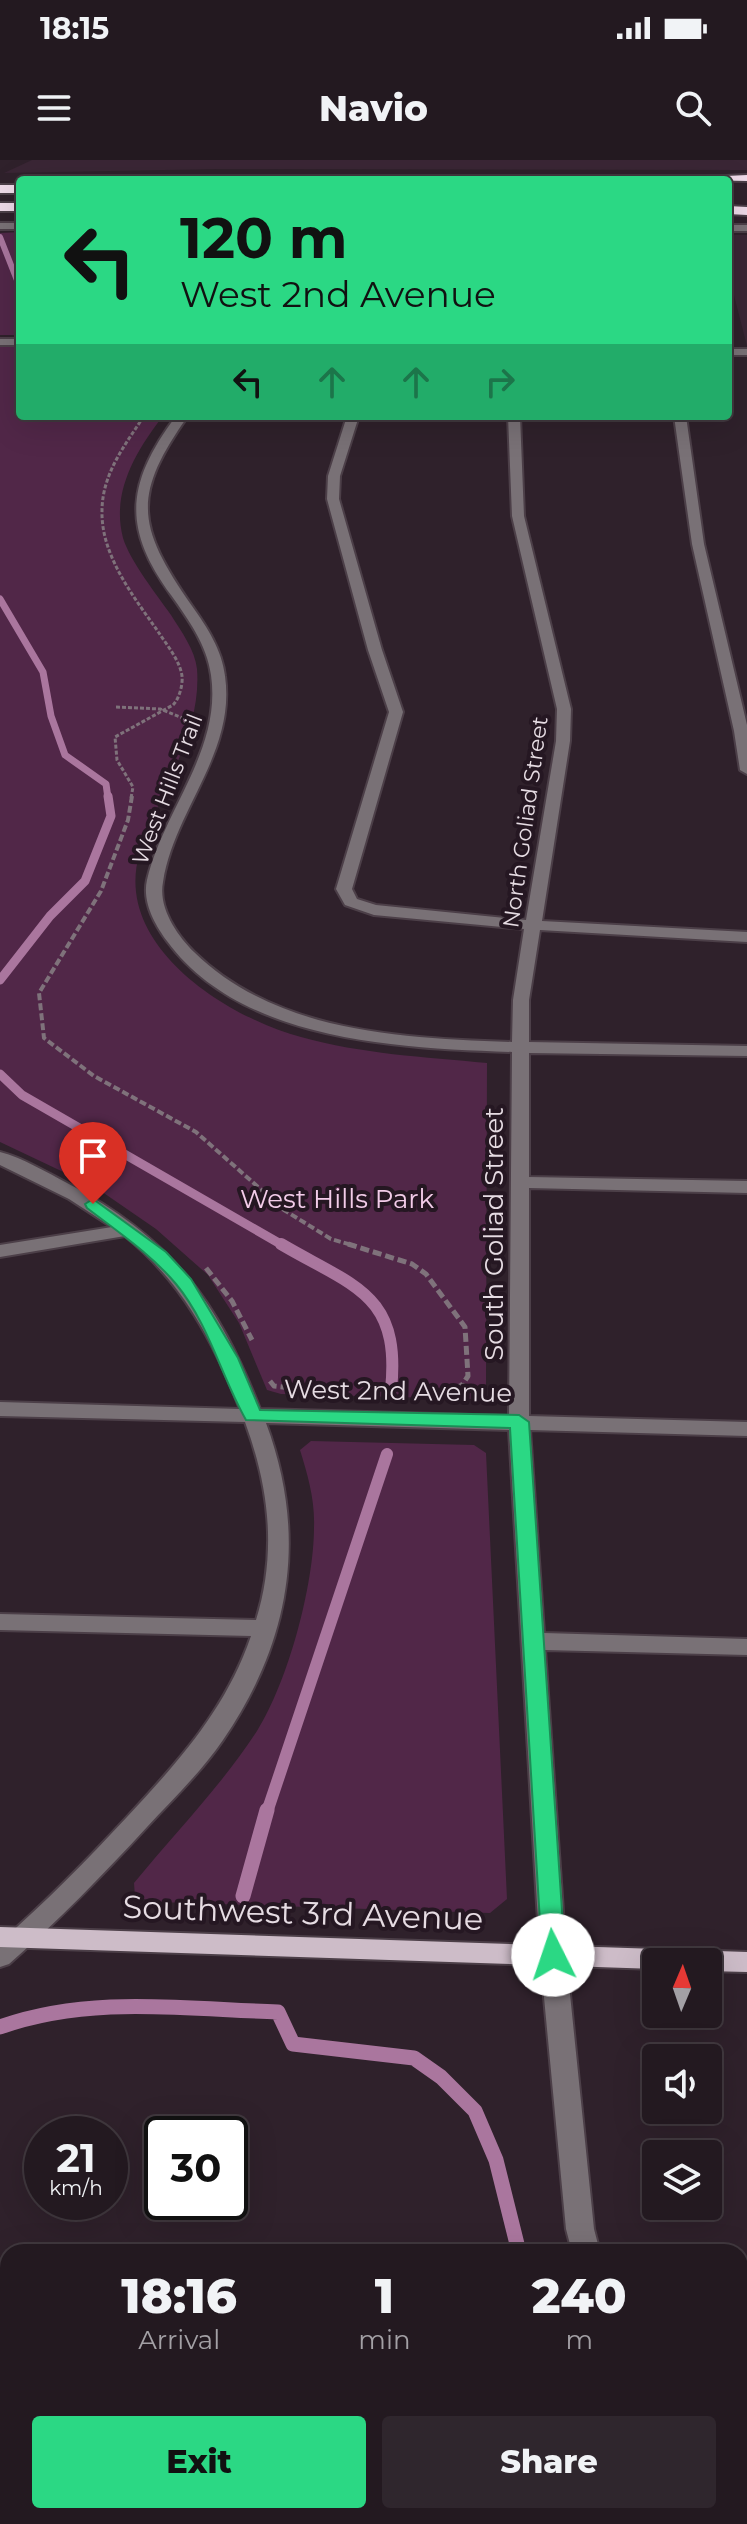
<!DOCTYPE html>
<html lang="en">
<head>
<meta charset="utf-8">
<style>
  body { margin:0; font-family:Montserrat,sans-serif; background:#2f262d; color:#f1f3f6; height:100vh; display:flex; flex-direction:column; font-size:30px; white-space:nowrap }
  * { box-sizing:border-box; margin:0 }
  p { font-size:26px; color:#a3a0a5 }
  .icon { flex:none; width:44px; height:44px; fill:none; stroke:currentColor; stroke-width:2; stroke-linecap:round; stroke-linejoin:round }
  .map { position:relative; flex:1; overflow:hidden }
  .details { position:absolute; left:0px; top:2084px; width:748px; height:280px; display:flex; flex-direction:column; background:#231920; border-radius:24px 24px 0 0; box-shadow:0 8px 32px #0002,0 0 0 2px #40383e }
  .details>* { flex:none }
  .banner { position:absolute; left:16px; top:16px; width:716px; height:244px; border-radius:8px; box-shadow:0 8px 32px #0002,0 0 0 2px #40383e; background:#2bd884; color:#111; overflow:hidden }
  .needle { width:52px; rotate:2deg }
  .buttons { position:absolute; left:642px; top:1788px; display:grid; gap:16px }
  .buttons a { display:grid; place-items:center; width:80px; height:80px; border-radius:8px; background:#231920; box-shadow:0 8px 32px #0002,0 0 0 2px #40383e; font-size:40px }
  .speed { position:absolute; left:24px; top:1956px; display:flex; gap:16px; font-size:40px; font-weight:700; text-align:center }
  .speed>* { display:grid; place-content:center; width:104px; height:104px; border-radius:50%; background:#231920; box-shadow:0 8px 32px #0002,0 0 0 2px #40383e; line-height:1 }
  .speed small { font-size:20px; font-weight:400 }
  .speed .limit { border:4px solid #111; border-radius:12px; background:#fff; color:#111 }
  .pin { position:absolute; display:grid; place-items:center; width:68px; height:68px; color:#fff; margin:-82px -34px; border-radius:50% 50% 50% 0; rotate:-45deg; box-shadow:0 0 8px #0007 }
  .pin .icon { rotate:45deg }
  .me { position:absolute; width:88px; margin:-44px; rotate:356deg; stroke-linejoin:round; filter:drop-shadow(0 0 6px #0008) }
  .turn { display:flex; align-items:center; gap:28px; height:168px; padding:0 32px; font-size:36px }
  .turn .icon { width:104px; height:104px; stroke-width:2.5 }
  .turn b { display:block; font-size:56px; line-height:68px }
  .lanes { display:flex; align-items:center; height:76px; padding:0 32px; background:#0003; justify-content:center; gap:40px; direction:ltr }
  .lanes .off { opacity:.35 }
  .eta { display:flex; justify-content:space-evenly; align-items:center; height:136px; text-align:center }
  .eta b { font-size:48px; font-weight:800; line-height:56px }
  .action { display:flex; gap:16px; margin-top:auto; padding:16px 32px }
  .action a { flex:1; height:92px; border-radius:8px; background:#2bd884; color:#111; font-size:32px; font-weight:800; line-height:92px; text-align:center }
  .action a+a { background:#2f262d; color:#f1f3f6 }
  .status { display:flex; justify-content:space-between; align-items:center; height:56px; padding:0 40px; background:#231920; direction:ltr }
  .status svg { height:22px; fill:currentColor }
  header { display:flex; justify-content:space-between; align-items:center; height:104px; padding:0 32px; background:#231920; font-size:36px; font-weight:800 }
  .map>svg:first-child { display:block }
  .built { fill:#3a2635 }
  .green { fill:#512748 }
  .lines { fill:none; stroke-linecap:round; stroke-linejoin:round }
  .stream-far4 { stroke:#aa769e; stroke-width:6 }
  .stream-far3 { stroke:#aa769e; stroke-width:7 }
  .stream-far2 { stroke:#aa769e; stroke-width:9 }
  .stream-far1 { stroke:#aa769e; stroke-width:12 }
  .stream { stroke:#aa769e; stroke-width:15 }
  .minor-casing { stroke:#4c3f48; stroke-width:4 }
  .major-casing { stroke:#4c3f48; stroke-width:4 }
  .highway-casing { stroke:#4c3f48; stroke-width:4 }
  .path-far2 { stroke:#7f727b; stroke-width:3; stroke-dasharray:4 2; stroke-linecap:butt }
  .path-far1 { stroke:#7f727b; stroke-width:4; stroke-dasharray:7 3; stroke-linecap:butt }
  .path { stroke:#7f727b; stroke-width:5; stroke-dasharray:9 4; stroke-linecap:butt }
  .minor { fill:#797176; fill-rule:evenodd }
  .major { fill:#cdbcc8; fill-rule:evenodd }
  .highway { fill:#eedae8; fill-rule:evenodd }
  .route { fill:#2bd884; stroke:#1c8c56; stroke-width:2 }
  .labels { text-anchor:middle; stroke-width:8; stroke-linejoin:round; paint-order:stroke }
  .far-street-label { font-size:22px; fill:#e6dce3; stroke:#251722 }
  .park-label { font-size:26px; fill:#f3cce9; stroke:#251722 }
  .street-label { font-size:26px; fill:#e6dce3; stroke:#251722 }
  .near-street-label { font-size:32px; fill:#e6dce3; stroke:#251722 }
</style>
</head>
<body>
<div class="status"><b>18:15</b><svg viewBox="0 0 49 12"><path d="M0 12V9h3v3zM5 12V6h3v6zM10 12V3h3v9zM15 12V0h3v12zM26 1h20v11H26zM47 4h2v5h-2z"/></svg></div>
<header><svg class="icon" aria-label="menu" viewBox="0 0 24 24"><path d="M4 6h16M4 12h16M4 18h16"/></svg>Navio<svg class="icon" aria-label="search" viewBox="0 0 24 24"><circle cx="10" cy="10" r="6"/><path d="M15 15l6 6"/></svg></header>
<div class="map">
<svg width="747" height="2364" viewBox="0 0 747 2364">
  <rect width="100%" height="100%" fill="#2f212b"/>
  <path class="built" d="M 32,0 L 747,0 L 747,10 L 218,9 L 4,13 Z
    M 728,75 L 747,75 L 747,186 L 728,112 Z"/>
  <path class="green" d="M 20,72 L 20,175 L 0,175 L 0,73 Z
    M 0,187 L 20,187 L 20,256 L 163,256 C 136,291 111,332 123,378 C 130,401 157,435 171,455 C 181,471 195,490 197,509 C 202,573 159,632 140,692 C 111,784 226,857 301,877 C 362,894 424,897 487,903 L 486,1229 L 474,1239 L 281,1234 L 267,1230 L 239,1163 L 208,1115 L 156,1069 L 95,1027 L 0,982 Z
    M 311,1281 L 474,1285 L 486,1293 L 507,1739 L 490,1753 L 158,1742 L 135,1737 L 134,1723 C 175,1673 222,1625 257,1571 C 288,1522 314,1425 314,1367 C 315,1340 308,1316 300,1290 Z"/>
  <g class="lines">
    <path class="stream-far4" d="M 0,77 L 20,128"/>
    <path class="stream-far3" d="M 0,439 L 43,512 L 51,556 L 65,595 L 106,624 L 108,638"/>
    <path class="stream-far2" d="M 0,820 L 50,756 L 85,721 L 111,656 L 108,636
      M 0,914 L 22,935 L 284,1086"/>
    <path class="stream-far1" d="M 281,1084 C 354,1127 401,1133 391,1230
      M 267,1652 L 387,1294"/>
    <path class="stream" d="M 243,1736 L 267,1650
      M 0,1867 C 90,1835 184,1849 278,1852 L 293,1884 L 414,1898 L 441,1917 L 475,1951 L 496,2000 L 519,2092
      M 584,2356 L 586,2364"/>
    <defs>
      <path id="minor" d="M 0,63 L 20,63 L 20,69 L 0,69 Z
        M 728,65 L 747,65 L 747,71 L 728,71 Z
        M 0,179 L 20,179 L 20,185 L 0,185 Z
        M 728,189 L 747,189 L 747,195 L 728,195 Z
        M 176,256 L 188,256 C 131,336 137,367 192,446 C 207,467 222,490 225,516 C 236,593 174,650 163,722 C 158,748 177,775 194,792 C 277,873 402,878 512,882 L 513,840 L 524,769 L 374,755 L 345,745 L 336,729 L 389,552 L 368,490 L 327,339 L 328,316 L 347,256 L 359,256 L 340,316 L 339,339 L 382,490 L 403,552 L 352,729 L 357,739 L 376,745 L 526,760 L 556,581 L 557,549 L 512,356 L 508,256 L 520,256 L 524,356 L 571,549 L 570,581 L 542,761 L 747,772 L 747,782 L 540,770 L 529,840 L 529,882 L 747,886 L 747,896 L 529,893 L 529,1017 L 747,1021 L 747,1033 L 529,1028 L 529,1256 L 747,1262 L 747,1276 L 530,1270 L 544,1473 L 747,1479 L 747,1495 L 545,1490 L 566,1795 L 594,2069 L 600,2092 L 572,2092 L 566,2069 L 540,1795 L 509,1270 L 266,1263 C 308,1376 291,1481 223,1580 C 201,1612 173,1639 147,1667 C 103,1715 58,1761 9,1804 L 0,1807 L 0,1782 C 45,1743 87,1700 127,1657 C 179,1601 226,1549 251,1476 L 0,1470 L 0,1454 L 256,1460 C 277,1392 269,1327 245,1262 L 0,1256 L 0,1242 L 240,1249 C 214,1182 182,1122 125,1076 L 0,1097 L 0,1085 L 112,1067 L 69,1039 L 0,1005 L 0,992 C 23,998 46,1012 67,1023 C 172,1079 217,1140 260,1249 L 509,1256 L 512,892 C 399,888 241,882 167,781 C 155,765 142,742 147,720 C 163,651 222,590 211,515 C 207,485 188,459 171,435 C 121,367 127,322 176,256 Z
        M 674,256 L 686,256 L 704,384 L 747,565 L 747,614 L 740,610 L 734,571 L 692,384 Z
        M 0,2251 L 8,2252 L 8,2280 L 0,2279 Z
        M 740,2270 L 747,2270 L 747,2298 L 740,2298 Z
        M 638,2356 L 668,2356 L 670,2364 L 640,2364 Z"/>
      <path id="major" d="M 0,1767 L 747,1792 L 747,1812 L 708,1811 L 708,1802 L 656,1802 L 656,1809 L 0,1787 Z"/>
      <path id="highway" d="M 747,15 L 747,21 L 699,20 L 705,17 Z
        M 0,25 L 20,25 L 20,33 L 0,33 Z
        M 0,43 L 20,43 L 20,51 L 0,51 Z
        M 728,46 L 747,47 L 747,55 L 728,54 Z"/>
    </defs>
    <use href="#minor" class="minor-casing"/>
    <use href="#major" class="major-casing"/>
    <use href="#highway" class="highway-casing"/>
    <path class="path-far2" d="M 116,547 L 160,549 L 185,559 L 186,571
      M 131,638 L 133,627 L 117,600 L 115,577 L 173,545 C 179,539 183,525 182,516 C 180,501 167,485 159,473 C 134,437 101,396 102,351 C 102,314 125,285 144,256"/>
    <path class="path-far1" d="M 132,636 L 128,660 L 101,731 L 39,833 L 44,878 L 94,916 L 196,972 L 284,1050 L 331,1079 L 355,1086"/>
    <path class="path" d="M 348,1084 L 412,1104 L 426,1114 L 465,1167 L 468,1216 L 462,1225 L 439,1236
      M 206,1108 L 232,1141 L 252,1180
      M 270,1221 L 274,1226 L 302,1229
      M 462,1225 L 483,1235"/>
    <use href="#minor" class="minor"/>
    <use href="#major" class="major"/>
    <use href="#highway" class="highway"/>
  </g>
  <path class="route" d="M 93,1039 L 166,1092 L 191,1119 L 238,1198 L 260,1250 L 519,1255 L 529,1262 L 565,1795 L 562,1802 L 553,1805 L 545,1802 L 542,1795 L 510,1268 L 246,1260 C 221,1216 209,1164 176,1124 C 151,1094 118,1072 87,1048 L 85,1044 Z"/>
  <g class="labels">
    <g class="far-street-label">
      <text transform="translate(167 629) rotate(-69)" y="8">West Hills Trail</text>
      <text transform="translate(525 662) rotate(-82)" y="8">North Goliad Street</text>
    </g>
    <g class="park-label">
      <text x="337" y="1048">West Hills Park</text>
    </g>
    <g class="street-label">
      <text transform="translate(494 1074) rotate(-90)" y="9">South Goliad Street</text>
      <text transform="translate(398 1231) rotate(1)" y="9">West 2nd Avenue</text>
    </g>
    <g class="near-street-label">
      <text transform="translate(303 1753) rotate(2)" y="11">Southwest 3rd Avenue</text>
    </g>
  </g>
</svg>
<div class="buttons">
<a><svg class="needle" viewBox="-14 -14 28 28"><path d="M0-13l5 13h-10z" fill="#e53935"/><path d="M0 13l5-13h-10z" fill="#a3a0a5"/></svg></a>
<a><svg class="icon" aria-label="sound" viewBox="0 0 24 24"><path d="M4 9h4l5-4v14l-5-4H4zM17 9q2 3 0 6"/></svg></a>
<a><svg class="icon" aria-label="layers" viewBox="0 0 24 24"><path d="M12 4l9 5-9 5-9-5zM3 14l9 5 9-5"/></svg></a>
</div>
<div class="speed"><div>21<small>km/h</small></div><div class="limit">30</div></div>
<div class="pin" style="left:93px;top:1044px;background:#d93025"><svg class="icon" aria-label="arrive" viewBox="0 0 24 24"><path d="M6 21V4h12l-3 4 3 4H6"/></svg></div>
<svg class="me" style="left:553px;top:1795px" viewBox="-20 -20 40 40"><circle r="19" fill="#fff"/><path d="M0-13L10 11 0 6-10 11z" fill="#2bd884"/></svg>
<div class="banner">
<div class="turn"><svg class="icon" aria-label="left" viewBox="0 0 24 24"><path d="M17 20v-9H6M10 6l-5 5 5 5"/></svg><div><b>120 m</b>West 2nd Avenue</div></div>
<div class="lanes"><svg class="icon" aria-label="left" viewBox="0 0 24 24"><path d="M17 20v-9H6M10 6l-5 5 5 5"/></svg><svg class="icon off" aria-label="ahead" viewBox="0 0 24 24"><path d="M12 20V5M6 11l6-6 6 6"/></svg><svg class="icon off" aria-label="ahead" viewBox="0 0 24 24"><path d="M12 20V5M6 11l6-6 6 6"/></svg><svg class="icon off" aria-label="right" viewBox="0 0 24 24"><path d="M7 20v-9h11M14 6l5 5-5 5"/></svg></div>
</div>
<section class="details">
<div class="eta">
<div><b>18:16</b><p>Arrival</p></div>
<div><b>1</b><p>min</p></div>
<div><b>240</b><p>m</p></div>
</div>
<div class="action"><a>Exit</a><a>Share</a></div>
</section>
</div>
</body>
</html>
